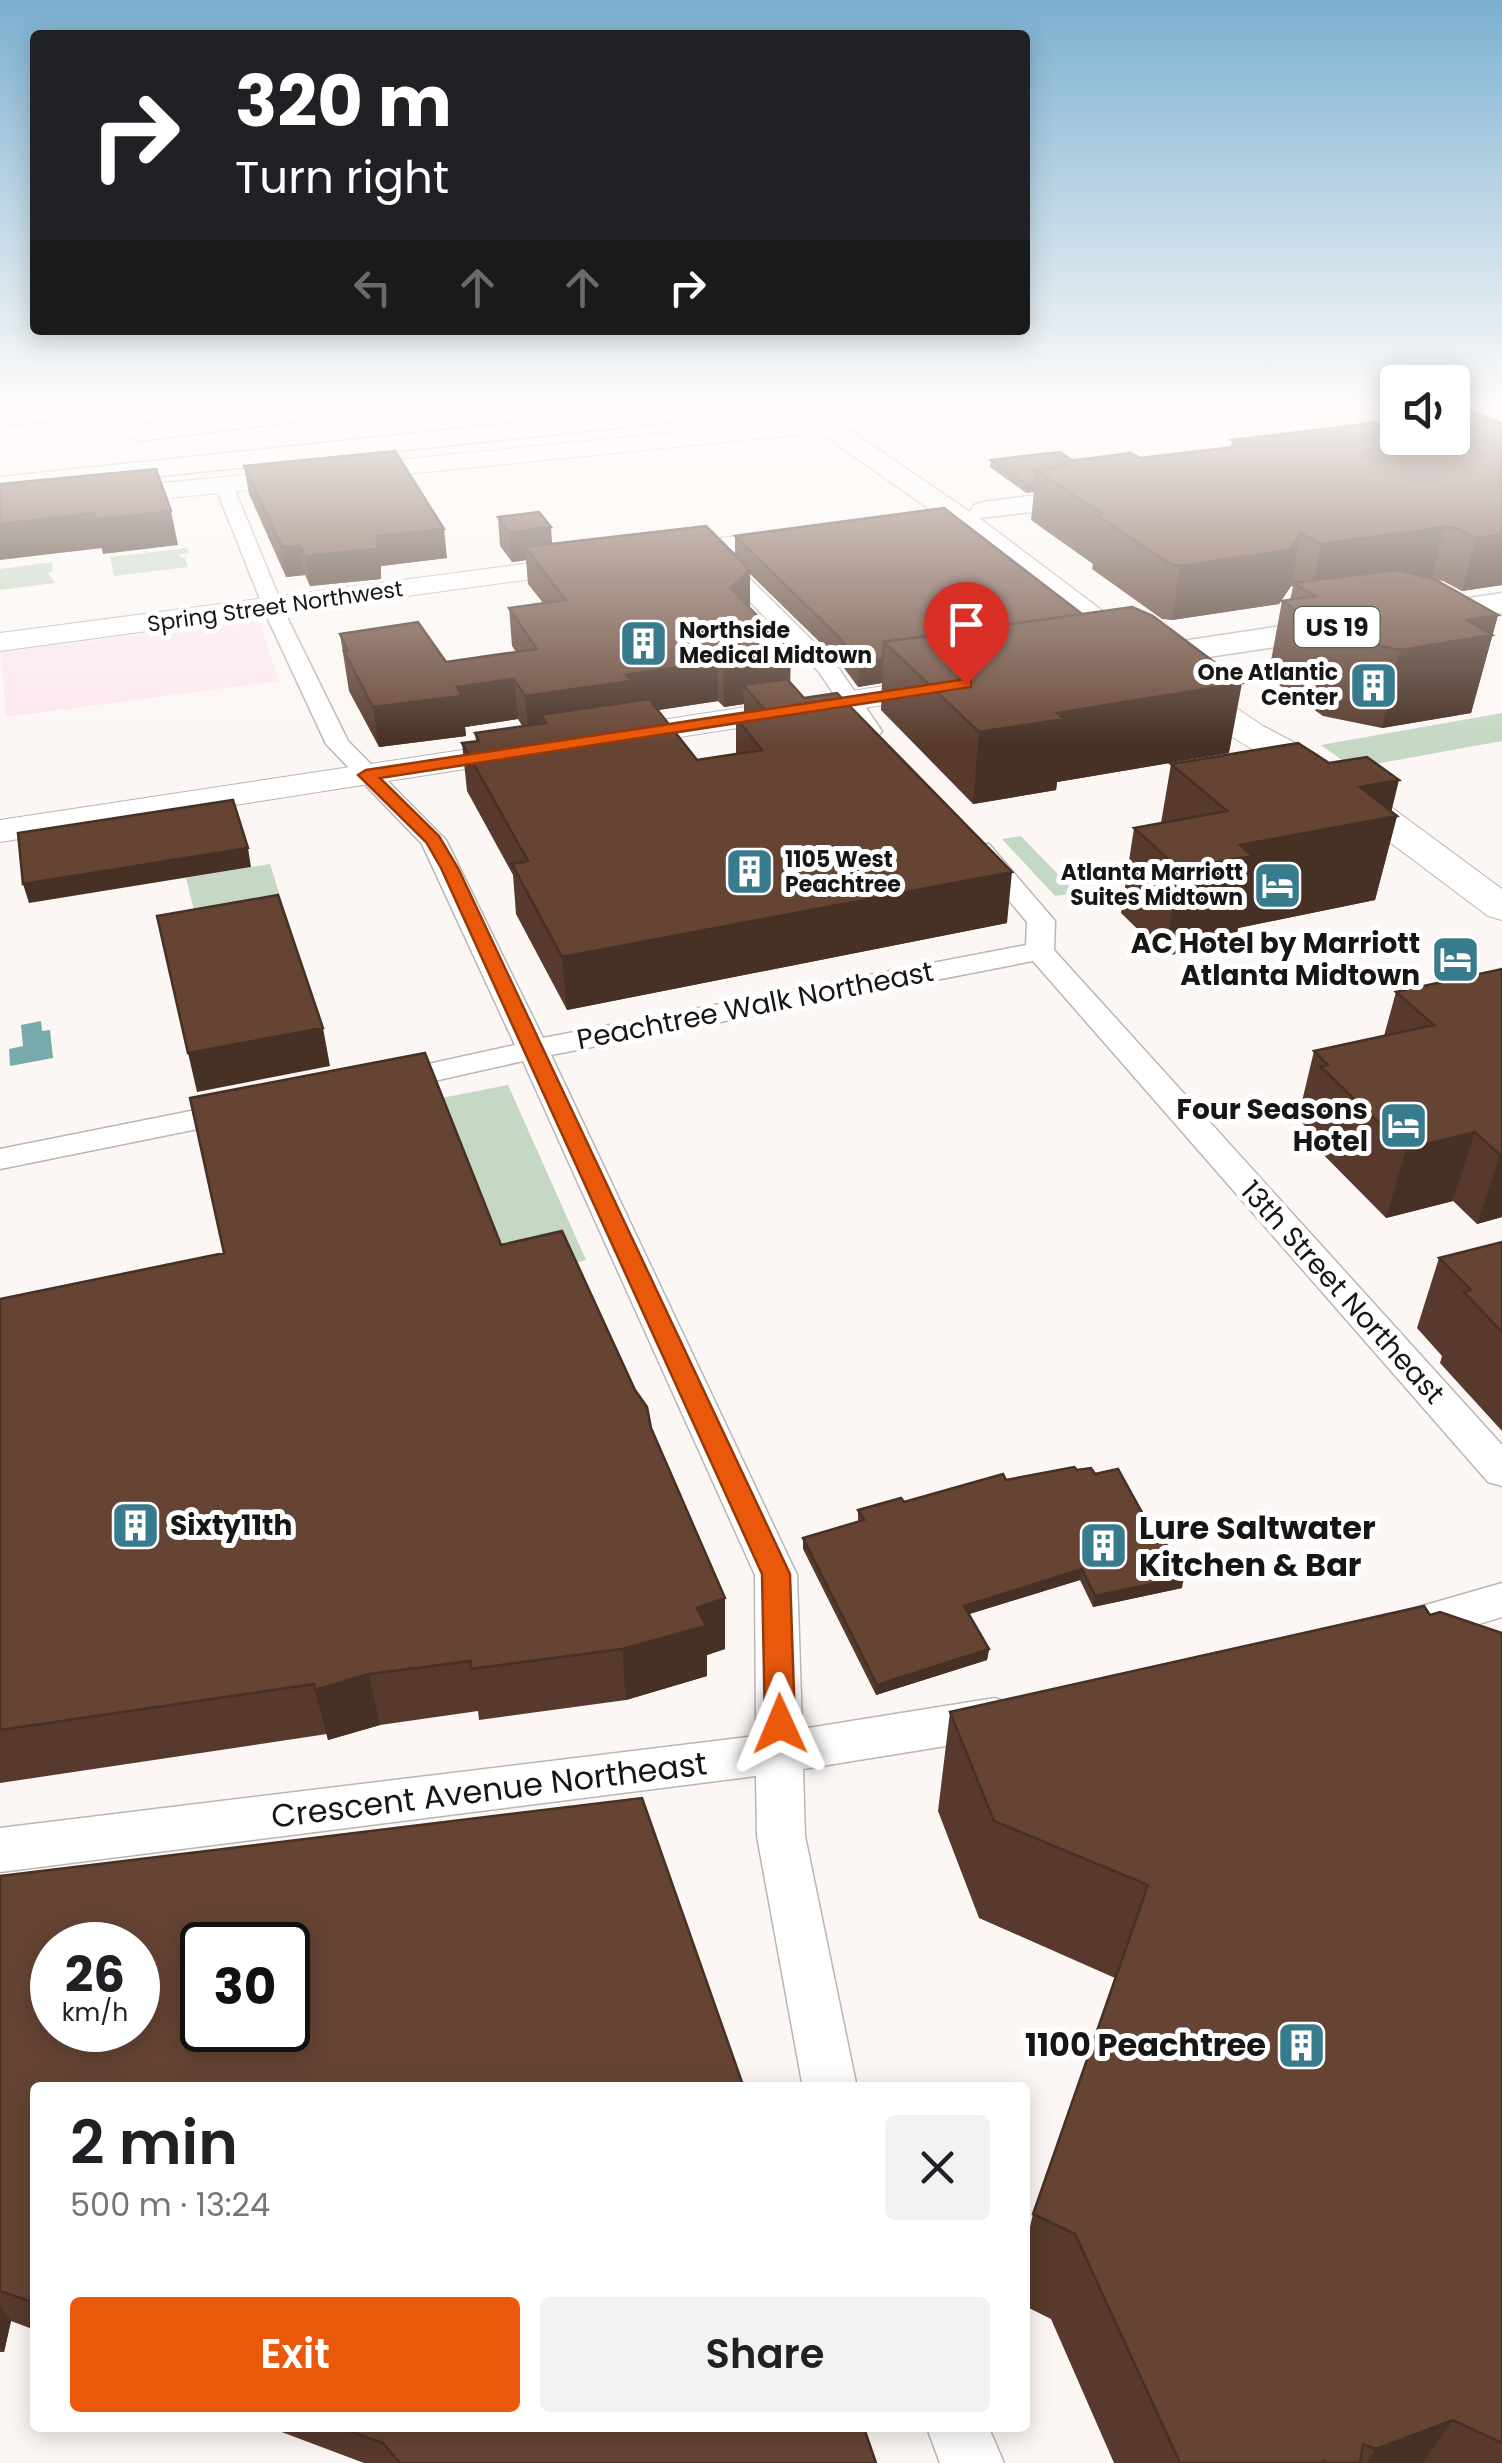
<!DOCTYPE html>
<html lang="en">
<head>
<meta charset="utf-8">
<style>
  body { margin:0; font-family:Poppins,sans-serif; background:#f2f2f2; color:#202124; height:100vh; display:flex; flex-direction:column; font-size:38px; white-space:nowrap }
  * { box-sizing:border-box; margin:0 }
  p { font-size:32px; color:#757577 }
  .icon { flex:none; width:55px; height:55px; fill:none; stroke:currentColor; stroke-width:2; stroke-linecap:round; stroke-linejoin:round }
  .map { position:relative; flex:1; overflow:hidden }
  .drawer { position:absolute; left:30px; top:2082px; width:1000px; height:350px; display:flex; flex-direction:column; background:#fff; border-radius:10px; box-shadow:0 5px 25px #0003 }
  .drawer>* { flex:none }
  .hud { position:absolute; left:30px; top:30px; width:1000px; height:305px; border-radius:10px; box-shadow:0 5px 25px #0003; background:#202124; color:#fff; overflow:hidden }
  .buttons { position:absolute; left:1380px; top:365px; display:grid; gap:20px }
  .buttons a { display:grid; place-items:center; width:90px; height:90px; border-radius:10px; background:#fff; box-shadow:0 5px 25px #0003; font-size:50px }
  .speed { position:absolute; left:30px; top:1922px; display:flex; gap:20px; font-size:50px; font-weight:700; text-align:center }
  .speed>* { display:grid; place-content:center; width:130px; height:130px; border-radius:50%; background:#fff; box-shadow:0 5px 25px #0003; line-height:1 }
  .speed small { font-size:25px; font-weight:400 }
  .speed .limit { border:5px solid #111; border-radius:15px; background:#fff; color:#111 }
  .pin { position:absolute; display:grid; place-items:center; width:85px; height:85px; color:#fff; margin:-102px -42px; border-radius:50% 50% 50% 0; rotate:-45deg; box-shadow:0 0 10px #0007 }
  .pin .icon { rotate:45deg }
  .me { position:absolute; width:110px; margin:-55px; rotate:359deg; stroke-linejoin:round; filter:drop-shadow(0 0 8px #0008) }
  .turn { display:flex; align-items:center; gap:35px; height:210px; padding:0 40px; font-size:45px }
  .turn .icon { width:130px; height:130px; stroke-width:2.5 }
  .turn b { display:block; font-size:70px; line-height:85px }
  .lanes { display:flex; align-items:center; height:95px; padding:0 40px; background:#0003; justify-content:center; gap:50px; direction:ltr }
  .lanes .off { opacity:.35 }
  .round { display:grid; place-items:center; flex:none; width:105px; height:105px; border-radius:10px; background:#f2f2f2 }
  .overview { display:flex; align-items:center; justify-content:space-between; height:170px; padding:0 40px }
  h1 { font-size:60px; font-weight:600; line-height:75px }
  .cta { display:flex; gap:20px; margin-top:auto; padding:20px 40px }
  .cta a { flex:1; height:115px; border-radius:10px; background:#ea580c; color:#fff; font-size:40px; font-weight:600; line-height:115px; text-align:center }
  .cta a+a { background:#f2f2f2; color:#202124 }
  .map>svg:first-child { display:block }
  .commercial { fill:#fce8ef }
  .green { fill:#c5d7c5 }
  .water { fill:#79aaab }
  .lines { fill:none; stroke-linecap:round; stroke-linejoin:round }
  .street-casing { stroke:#bbb6b3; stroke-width:3 }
  .secondary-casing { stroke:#bbb6b3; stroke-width:2 }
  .primary-casing { stroke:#bbb6b3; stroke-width:3 }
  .highway-casing { stroke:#bbb6b3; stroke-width:3 }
  .street { fill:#fff; fill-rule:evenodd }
  .secondary { fill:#fff; fill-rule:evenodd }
  .primary { fill:#fff; fill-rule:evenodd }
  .highway { fill:#fff; fill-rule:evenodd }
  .primary-bridge-casing { stroke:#bbb6b3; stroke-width:30; stroke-linecap:butt }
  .primary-bridge { stroke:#fff; stroke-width:29 }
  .wall { fill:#573a2d; fill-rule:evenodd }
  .shaded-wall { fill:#473024 }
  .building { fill:#654434; stroke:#473024; stroke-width:2.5; fill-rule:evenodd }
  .route { fill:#ea580c; stroke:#983908; stroke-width:2.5 }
  .labels { text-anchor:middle; stroke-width:10; stroke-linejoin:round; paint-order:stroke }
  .far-street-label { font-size:22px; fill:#181615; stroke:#fff }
  .far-poi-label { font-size:22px; font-weight:bold; fill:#181615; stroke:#fff; text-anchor:start }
  .shield { fill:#fff; stroke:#5d5c5b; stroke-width:2.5 }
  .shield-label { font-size:25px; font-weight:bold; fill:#181615 }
  .poi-label { font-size:28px; font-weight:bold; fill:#181615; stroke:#fff; text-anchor:end }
  .street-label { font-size:28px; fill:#181615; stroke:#fff }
  .near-poi-label { font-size:32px; font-weight:bold; fill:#181615; stroke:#fff; text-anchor:start }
  .near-street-label { font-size:32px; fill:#181615; stroke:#fff }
</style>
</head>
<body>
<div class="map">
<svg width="1502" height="2463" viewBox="0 0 1502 2463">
  <rect width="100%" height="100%" fill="#fcf7f4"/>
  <path class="commercial" d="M 250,621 L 260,624 L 279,681 L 6,717 L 1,652 Z"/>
  <path class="green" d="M 187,548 L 189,553 L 178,555 L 185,558 L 188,567 L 114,576 L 110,557 Z
    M 53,562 L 52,572 L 48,573 L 55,583 L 0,590 L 0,569 Z
    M 1502,713 L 1502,741 L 1353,768 L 1321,745 Z
    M 1021,836 L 1076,893 L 1055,896 L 1002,839 Z
    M 270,864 L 289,924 L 201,939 L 186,878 Z
    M 508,1085 L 586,1260 L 501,1280 L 431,1100 Z"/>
  <path class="water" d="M 41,1021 L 42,1031 L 50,1030 L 53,1058 L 10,1066 L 9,1049 L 23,1046 L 21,1025 Z"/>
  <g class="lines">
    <defs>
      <path id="street" d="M 1349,399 L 1370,399 L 1398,412 L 1398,423 Z
        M 223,478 L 232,483 L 287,617 L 348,741 L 446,840 L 543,1038 L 1026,945 L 1027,922 L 967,850 L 971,844 L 989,844 L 1055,921 L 1054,950 L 1502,1445 L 1502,1486 L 1488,1482 L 1033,961 L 551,1055 L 797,1575 L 802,1729 L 995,1698 L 1011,1704 L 1018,1718 L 1011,1732 L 995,1738 L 803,1769 L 805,1836 L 857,2088 L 803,2088 L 757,1836 L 756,1776 L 0,1872 L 0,1828 L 756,1736 L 755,1575 L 523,1061 L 385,1092 L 374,1090 L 369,1083 L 374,1076 L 515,1045 L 422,844 L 326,744 L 267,617 L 214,483 Z
        M 717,551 L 724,553 L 835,663 L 882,731 L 878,736 L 862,736 L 819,672 L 710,561 L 710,553 Z
        M 241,1101 L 252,1104 L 257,1111 L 252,1118 L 0,1169 L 0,1149 Z
        M 1502,1583 L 1502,1617 L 1407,1646 L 1391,1641 L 1385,1628 L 1391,1615 Z
        M 927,2428 L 989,2428 L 1004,2463 L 940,2463 Z"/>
      <path id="secondary" d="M 32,399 L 98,399 L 87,406 L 0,417 L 0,403 Z
        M 1013,399 L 1093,399 L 1082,406 L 0,515 L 0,499 Z
        M 803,527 L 817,535 L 813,541 L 0,651 L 0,633 Z
        M 1178,673 L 1189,676 L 1263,726 L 1318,755 L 1323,762 L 1318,769 C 1279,779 1200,713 1167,690 L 1162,683 L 1167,676 Z
        M 949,676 L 960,679 L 965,686 L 960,693 L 603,749 L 591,746 L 586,739 L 591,732 L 603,729 Z
        M 529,740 L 541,743 L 546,750 L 541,757 L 0,842 L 0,820 Z
        M 1340,776 L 1353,779 L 1502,889 L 1502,920 L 1488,916 L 1327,795 L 1322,787 L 1327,779 Z"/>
      <path id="primary" d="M 817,411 L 826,414 L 970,512 L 974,505 L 984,502 L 1104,486 L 1114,489 L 1118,495 L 1114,501 L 1104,504 L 979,518 L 1149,646 L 1502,593 L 1502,613 L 1142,667 L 1130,664 L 931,510 L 808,424 L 804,419 Z"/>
      <path id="highway" d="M 106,399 L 190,399 L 177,407 L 0,426 L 0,410 Z
        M 354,399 L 430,399 L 417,407 L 137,441 L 124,433 L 137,425 Z
        M 740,399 L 825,399 L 812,407 L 0,493 L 0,477 Z
        M 894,399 L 980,399 L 967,407 L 775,427 L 762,419 L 775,411 Z"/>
    </defs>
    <use href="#street" class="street-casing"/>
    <use href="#secondary" class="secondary-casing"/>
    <use href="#primary" class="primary-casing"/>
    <use href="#highway" class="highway-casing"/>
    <use href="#street" class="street"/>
    <use href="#secondary" class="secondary"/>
    <use href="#primary" class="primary"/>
    <use href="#highway" class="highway"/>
    <defs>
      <path id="primary-bridge" d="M 792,399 L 817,419"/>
    </defs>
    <use href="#primary-bridge" class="primary-bridge-casing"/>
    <use href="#primary-bridge" class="primary-bridge"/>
  </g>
  <path class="wall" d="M 1452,438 L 1502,585 L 1462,591 L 1443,581 L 1437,580 L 1498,615 L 1471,713 L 1382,728 L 1323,716 L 1268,677 L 1282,601 L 1290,600 L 1293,587 L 1291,586 L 1279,604 L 1172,620 L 1162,619 L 1092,569 L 1093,564 L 1031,520 L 1034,492 L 1026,493 L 990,467 L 991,460 L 1072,460 L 1140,458 L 1231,447 L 1232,440 Z
    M 244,466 L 447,558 L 381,566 L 381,579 L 310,586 L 305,575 L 286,577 L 249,494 Z
    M 498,517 L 552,544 L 735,554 L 735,536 L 1229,753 L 1057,782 L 1056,790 L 973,804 L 881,710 L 882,683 L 858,687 L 838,660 L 750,574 L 749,608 L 790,682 L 1007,923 L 567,1010 L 516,914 L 513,875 L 467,791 L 462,743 L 476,741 L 475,733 L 522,726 L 518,719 L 465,727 L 466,736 L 379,747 L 349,691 L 340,634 L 446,662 L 516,652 L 512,646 L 509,608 L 543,603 L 528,584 L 526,560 L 512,562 L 500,546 ZM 718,701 L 724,707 L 744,704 L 744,717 L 736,718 L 736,754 L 697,760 L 658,710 Z
    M 1171,764 L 1391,812 L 1397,816 L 1375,900 L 1238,928 L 1235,942 L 1165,956 L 1121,913 L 1134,828 L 1161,823 Z
    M 1502,969 L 1502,1217 L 1477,1224 L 1453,1201 L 1386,1218 L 1303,1134 L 1305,1126 L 1298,1118 L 1314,1051 L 1384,1036 L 1396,992 Z
    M 1502,1242 L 1502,1431 L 1440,1363 L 1442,1356 L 1417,1328 L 1439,1258 Z
    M 501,1245 L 651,1428 L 725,1649 L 707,1655 L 707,1676 L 626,1700 L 479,1720 L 478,1711 L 380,1725 L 328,1740 L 327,1734 L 0,1783 L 0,1299 Z
    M 1077,1470 L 1095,1474 L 1182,1588 L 1093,1607 L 1080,1580 L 969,1614 L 989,1649 L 987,1660 L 876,1695 L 803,1549 L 803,1538 L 858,1522 L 858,1510 L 904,1502 L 1006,1480 Z
    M 1430,1615 L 1502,1633 L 1502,2463 L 1114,2463 L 1051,2319 L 1025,2306 L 1025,2248 L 1033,2214 L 1115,1978 L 979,1918 L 938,1811 L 950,1712 Z
    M 0,1876 L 35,2088 L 35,2330 L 11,2321 L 4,2352 L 0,2352 Z
    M 271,2428 L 864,2428 L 876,2463 L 364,2463 Z"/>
  <path class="shaded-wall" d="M 1035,484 L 1034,492 L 1026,493 L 1027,485 Z
    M 171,511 L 178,545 L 103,554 L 95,519 Z
    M 94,513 L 102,548 L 0,560 L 0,524 Z
    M 551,527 L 553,556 L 525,547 L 526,560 L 512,562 L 509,532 Z
    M 1444,527 L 1431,580 L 1311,594 L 1321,544 Z
    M 444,529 L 447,558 L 381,566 L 381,579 L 310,586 L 305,556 L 377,536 Z
    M 1301,533 L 1291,586 L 1279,604 L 1172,620 L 1180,566 Z
    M 1502,534 L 1502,585 L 1462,591 L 1476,538 Z
    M 300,545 L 305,575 L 286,577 L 282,547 Z
    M 750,570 L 750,607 L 731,625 L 730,588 Z
    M 1498,615 L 1471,713 L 1382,728 L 1400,650 L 1467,620 Z
    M 791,650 L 790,690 L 743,685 L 744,704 L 724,707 L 723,667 L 760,655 Z
    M 883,659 L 882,683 L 858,687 L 859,662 Z
    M 718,661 L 718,701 L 632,714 L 546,723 L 541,715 L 542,735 L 529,737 L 525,696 L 626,675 Z
    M 514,679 L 518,719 L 465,727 L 466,736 L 379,747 L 373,707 L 457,687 Z
    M 1242,683 L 1229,753 L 1057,782 L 1056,790 L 973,804 L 979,732 L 1057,713 Z
    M 1399,780 L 1390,817 L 1397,816 L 1375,900 L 1238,928 L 1235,942 L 1165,956 L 1179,869 L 1360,787 Z
    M 248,848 L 251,867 L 29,903 L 23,884 Z
    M 1012,872 L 1007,923 L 567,1010 L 562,957 Z
    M 323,1028 L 330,1066 L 197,1092 L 188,1053 Z
    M 1475,1132 L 1453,1201 L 1386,1218 L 1406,1149 Z
    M 1502,1154 L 1502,1217 L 1477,1224 L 1500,1155 Z
    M 1082,1569 L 1080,1580 L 963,1616 L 964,1606 Z
    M 1184,1577 L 1182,1588 L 1093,1607 L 1095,1596 Z
    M 725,1598 L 725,1649 L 707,1655 L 707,1676 L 626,1700 L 622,1649 L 697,1608 Z
    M 989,1649 L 987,1660 L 876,1695 L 877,1685 Z
    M 369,1674 L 380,1725 L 328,1740 L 315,1690 Z
    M 0,2306 L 11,2321 L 4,2352 L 0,2347 Z
    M 1453,2420 L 1423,2463 L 1367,2463 L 1376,2449 Z"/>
  <path class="building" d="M 1474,411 L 1502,423 L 1502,534 L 1476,538 L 1456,528 L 1444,527 L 1321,544 L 1301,533 L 1290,550 L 1180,566 L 1170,564 L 1098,516 L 1102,514 L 1036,470 L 1067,466 L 1060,462 L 1131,453 L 1140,458 L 1242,446 L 1232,440 L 1398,420 L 1398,438 L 1452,438 L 1452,413 Z
    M 395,451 L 444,529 L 377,536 L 377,549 L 305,556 L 300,545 L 282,547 L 244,466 Z
    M 1060,452 L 1072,460 L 1060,462 L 1060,467 L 1036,470 L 1035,484 L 1027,485 L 991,460 Z
    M 156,469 L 171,511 L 95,519 L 94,513 L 0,524 L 0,484 Z
    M 944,508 L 1082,614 L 884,642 L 883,659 L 859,662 L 838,636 L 735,536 Z
    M 539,512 L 551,527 L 509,532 L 498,517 Z
    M 706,526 L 750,570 L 730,588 L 791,650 L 760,655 L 766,661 L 723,667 L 718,661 L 626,675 L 631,681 L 525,696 L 514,679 L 457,687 L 462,696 L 373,707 L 344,651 L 348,651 L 340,634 L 418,622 L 446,662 L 537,649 L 509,608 L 566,600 L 525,547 Z
    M 1397,570 L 1434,579 L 1498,615 L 1467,620 L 1492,635 L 1400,650 L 1339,638 L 1282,601 L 1315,596 L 1293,583 Z
    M 1132,607 L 1153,616 L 1242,683 L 1057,713 L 1064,719 L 979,732 L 884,642 Z
    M 787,679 L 804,698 L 837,693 L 1012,872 L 562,957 L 512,864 L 528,861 L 462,743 L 479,741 L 475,733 L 546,723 L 541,715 L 649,699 L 697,760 L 762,750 L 736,718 L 768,713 L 743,685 Z
    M 1298,743 L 1329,763 L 1367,757 L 1399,780 L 1360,787 L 1397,816 L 1240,845 L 1252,856 L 1179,869 L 1134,828 L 1227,811 L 1171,764 Z
    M 233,800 L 248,848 L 23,884 L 18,833 Z
    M 278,895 L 323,1028 L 188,1053 L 157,916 Z
    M 1502,969 L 1502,1154 L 1500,1155 L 1475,1132 L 1406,1149 L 1320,1066 L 1328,1065 L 1314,1051 L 1434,1025 L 1396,992 Z
    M 425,1053 L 501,1245 L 562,1231 L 635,1390 L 647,1407 L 651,1428 L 725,1598 L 697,1608 L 706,1626 L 622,1649 L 471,1669 L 471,1661 L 369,1674 L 315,1690 L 314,1684 L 0,1730 L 0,1299 L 224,1253 L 190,1098 Z
    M 1502,1242 L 1502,1332 L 1464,1292 L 1471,1290 L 1439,1258 Z
    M 1074,1467 L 1077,1470 L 1091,1468 L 1095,1474 L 1118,1469 L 1149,1525 L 1155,1524 L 1184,1577 L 1095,1596 L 1082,1569 L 964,1606 L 989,1649 L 877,1685 L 803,1538 L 864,1520 L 858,1510 L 901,1498 L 904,1502 L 1003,1474 L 1006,1480 Z
    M 1424,1606 L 1430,1615 L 1440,1612 L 1502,1633 L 1502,2443 L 1453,2420 L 1376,2449 L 1363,2444 L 1360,2463 L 1328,2463 L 1324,2461 L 1324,2463 L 1180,2463 L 1075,2234 L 1033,2214 L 1148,1885 L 994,1821 L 950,1712 Z
    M 642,1798 L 744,2088 L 35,2088 L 35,2303 L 0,2291 L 0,1876 ZM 52,1945 L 138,1945 L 138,2030 L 52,2030 ZM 202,1945 L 288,1945 L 288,2030 L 202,2030 Z
    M 341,2428 L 864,2428 L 876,2463 L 400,2463 L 383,2443 Z"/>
  <linearGradient id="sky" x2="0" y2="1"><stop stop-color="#7bb0d0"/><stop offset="0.54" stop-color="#fefbfa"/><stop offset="1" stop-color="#fefbfa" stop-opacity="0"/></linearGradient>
  <rect width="1502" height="744" fill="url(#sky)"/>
  <path class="route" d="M 966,679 L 971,680 L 971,687 L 380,778 L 439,836 L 458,868 L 790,1574 L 795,1724 L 790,1733 L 780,1736 L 769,1733 L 765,1724 L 762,1574 L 441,868 L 426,842 L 358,775 L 366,770 Z"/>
  <defs>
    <symbol id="building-square" viewBox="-11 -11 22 22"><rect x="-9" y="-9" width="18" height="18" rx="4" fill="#387b8c" stroke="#fff"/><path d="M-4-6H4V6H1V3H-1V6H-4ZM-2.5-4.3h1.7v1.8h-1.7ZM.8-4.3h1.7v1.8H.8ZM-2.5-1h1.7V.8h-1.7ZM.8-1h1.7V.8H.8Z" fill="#fff"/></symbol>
    <symbol id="hotel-square" viewBox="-11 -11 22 22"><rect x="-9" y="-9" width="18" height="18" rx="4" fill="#387b8c" stroke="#fff"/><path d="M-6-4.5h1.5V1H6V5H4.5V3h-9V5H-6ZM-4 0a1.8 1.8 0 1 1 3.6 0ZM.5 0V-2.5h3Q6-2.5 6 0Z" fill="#fff"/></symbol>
  </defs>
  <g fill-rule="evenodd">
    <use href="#building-square" x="616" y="616" width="55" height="55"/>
    <use href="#building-square" x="1346" y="658" width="55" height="55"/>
    <use href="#building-square" x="722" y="844" width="55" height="55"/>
    <use href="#hotel-square" x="1250" y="858" width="55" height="55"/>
    <use href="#hotel-square" x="1428" y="932" width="55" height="55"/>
    <use href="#hotel-square" x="1376" y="1098" width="55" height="55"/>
    <use href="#building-square" x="108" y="1498" width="55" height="55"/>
    <use href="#building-square" x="1076" y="1518" width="55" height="55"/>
    <use href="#building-square" x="1274" y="2018" width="55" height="55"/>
  </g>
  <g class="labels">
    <g class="far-street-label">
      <text transform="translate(275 606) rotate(-8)" y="8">Spring Street Northwest</text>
    </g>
    <g class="far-poi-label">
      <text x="679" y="638">Northside<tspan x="679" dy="25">Medical Midtown</tspan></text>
      <text x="1338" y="680" text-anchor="end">One Atlantic<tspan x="1338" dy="25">Center</tspan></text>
      <text x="785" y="867">1105 West<tspan x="785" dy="25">Peachtree</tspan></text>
      <text x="1243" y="880" text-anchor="end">Atlanta Marriott<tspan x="1243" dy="25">Suites Midtown</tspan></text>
    </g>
    <rect class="shield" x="1294.5" y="607" width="85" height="40" rx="8"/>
    <g class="shield-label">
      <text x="1337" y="636">US 19</text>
    </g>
    <g class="poi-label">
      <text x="1420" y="953">AC Hotel by Marriott<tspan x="1420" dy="32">Atlanta Midtown</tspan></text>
      <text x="1368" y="1119">Four Seasons<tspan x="1368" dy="32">Hotel</tspan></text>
      <text x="170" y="1535" text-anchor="start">Sixty11th</text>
    </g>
    <g class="street-label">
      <text transform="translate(755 1005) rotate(-11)" y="10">Peachtree Walk Northeast</text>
      <text transform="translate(1343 1292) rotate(48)" y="10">13th Street Northeast</text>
    </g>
    <g class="near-poi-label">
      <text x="1139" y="1539">Lure Saltwater<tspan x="1139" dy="37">Kitchen &amp; Bar</tspan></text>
      <text x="1266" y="2056" text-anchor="end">1100 Peachtree</text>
    </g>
    <g class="near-street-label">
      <text transform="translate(489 1790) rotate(-7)" y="11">Crescent Avenue Northeast</text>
    </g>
  </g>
</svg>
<div class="buttons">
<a><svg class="icon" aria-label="sound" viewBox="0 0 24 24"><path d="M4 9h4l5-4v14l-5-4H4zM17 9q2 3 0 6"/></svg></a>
</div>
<div class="speed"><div>26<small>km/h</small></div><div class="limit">30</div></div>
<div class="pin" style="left:966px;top:684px;background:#d93025"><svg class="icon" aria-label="arrive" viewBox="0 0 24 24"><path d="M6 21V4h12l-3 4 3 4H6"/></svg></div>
<svg class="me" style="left:780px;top:1724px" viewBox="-20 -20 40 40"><path d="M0-17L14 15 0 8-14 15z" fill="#ea580c" stroke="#fff" stroke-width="4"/></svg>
<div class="hud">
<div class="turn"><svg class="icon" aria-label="right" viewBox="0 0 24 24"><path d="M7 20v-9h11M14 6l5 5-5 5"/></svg><div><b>320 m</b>Turn right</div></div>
<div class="lanes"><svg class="icon off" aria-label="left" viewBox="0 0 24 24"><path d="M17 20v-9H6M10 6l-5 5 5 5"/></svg><svg class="icon off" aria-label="ahead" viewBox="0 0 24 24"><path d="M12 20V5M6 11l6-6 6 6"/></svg><svg class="icon off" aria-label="ahead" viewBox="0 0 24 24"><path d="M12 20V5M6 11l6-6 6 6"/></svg><svg class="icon" aria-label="right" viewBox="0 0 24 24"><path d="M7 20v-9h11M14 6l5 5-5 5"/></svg></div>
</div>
<section class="drawer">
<div class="overview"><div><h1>2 min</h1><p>500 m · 13:24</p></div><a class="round"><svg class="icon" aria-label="close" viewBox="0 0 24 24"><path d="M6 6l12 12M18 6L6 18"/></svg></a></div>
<div class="cta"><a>Exit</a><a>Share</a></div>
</section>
</div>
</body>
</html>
